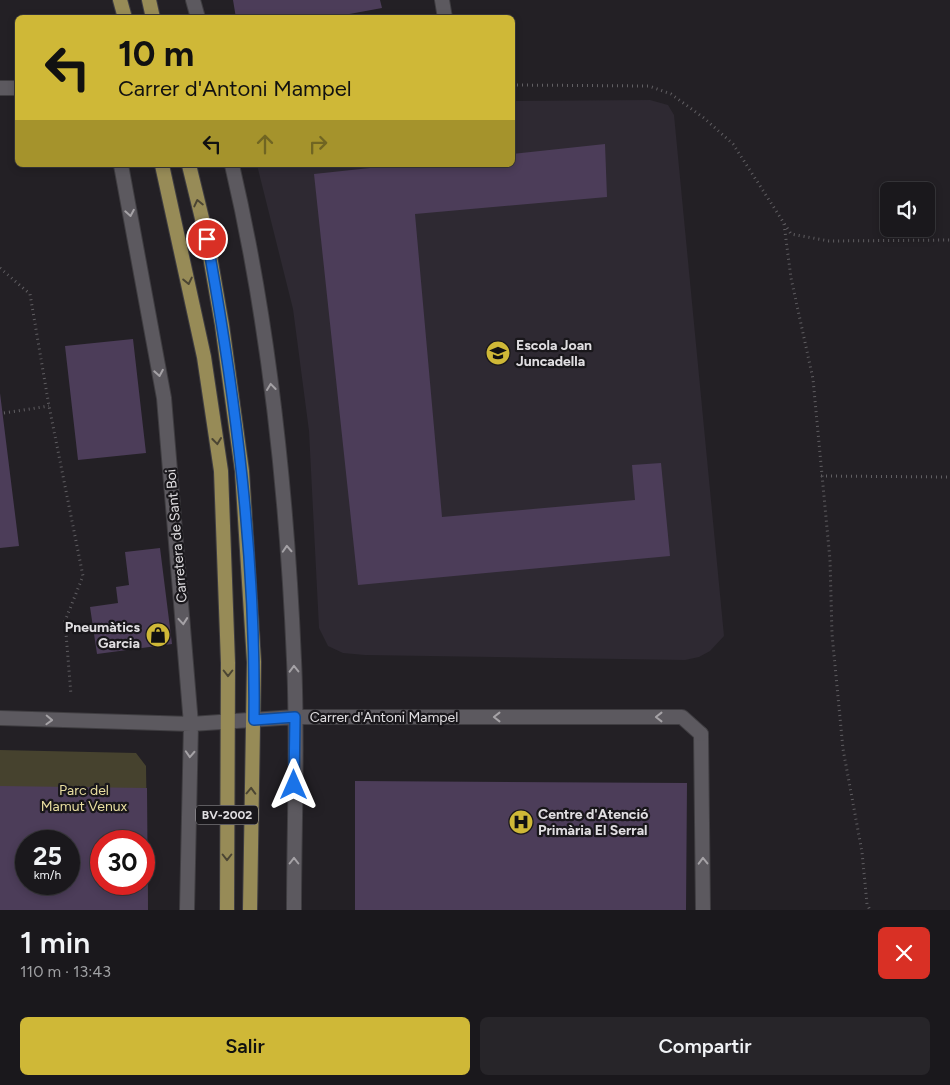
<!DOCTYPE html>
<html lang="es">
<head>
<meta charset="utf-8">
<style>
  body { margin:0; font-family:Figtree,sans-serif; background:#272529; color:#f1f3f6; height:100vh; display:flex; flex-direction:column; font-size:19px; white-space:nowrap }
  * { box-sizing:border-box; margin:0 }
  p { font-size:16px; color:#9fa0a3 }
  .icon { flex:none; width:28px; height:28px; fill:none; stroke:currentColor; stroke-width:2; stroke-linecap:round; stroke-linejoin:round }
  .map { position:relative; height:910px; overflow:hidden }
  .sheet { display:flex; flex-direction:column; background:#1a181c; flex:1 }
  .sheet>* { flex:none }
  .hud { position:absolute; left:15px; top:15px; width:500px; height:152px; border-radius:8px; box-shadow:0 2px 8px #0003,0 0 0 1px #38373b; background:#cfb837; color:#111; overflow:hidden }
  .controls { position:absolute; left:880px; top:182px; display:grid; gap:10px }
  .controls a { display:grid; place-items:center; width:55px; height:55px; border-radius:8px; background:#1a181c; box-shadow:0 2px 8px #0003,0 0 0 1px #38373b; font-size:25px }
  .speed { position:absolute; left:15px; top:830px; display:flex; gap:10px; font-size:25px; font-weight:700; text-align:center }
  .speed>* { display:grid; place-content:center; width:65px; height:65px; border-radius:50%; background:#1a181c; box-shadow:0 2px 8px #0003,0 0 0 1px #38373b; line-height:1 }
  .speed small { font-size:12px; font-weight:400 }
  .speed .limit { border:8px solid #d22; background:#fff; color:#111 }
  .pin { position:absolute; display:grid; place-items:center; width:42px; height:42px; color:#fff; margin:-21px; border:2px solid #fff; border-radius:50%; box-shadow:0 1px 5px #0007 }
  .me { position:absolute; width:55px; margin:-28px; rotate:0deg; stroke-linejoin:round; filter:drop-shadow(0 0 4px #0008) }
  .turn { display:flex; align-items:center; gap:18px; height:105px; padding:0 20px; font-size:22px }
  .turn .icon { width:65px; height:65px; stroke-width:2.5 }
  .turn b { display:block; font-size:35px; line-height:42px }
  .lanes { display:flex; align-items:center; height:48px; padding:0 20px; background:#0003; justify-content:center; gap:25px; direction:ltr }
  .lanes .off { opacity:.35 }
  .round { display:grid; place-items:center; flex:none; width:52px; height:52px; border-radius:8px; background:#272529 }
  .head { display:flex; align-items:center; justify-content:space-between; height:85px; padding:0 20px }
  h1 { font-size:30px; font-weight:600; line-height:38px }
  .primary-button { display:flex; gap:10px; margin-top:auto; padding:10px 20px }
  .primary-button a { flex:1; height:58px; border-radius:8px; background:#cfb837; color:#111; font-size:20px; font-weight:600; line-height:58px; text-align:center }
  .primary-button a+a { background:#272529; color:#f1f3f6 }
  .map>svg:first-child { display:block }
  .built { fill:#2e2932 }
  .green { fill:#46422e; fill-rule:evenodd }
  .building { fill:#4c3d59; fill-rule:evenodd }
  .lines { fill:none; stroke-linecap:round; stroke-linejoin:round }
  .service-casing { stroke:#3f3d41; stroke-width:16 }
  .minor-casing { stroke:#3f3d41; stroke-width:16 }
  .primary-casing { stroke:#3f3d41; stroke-width:16 }
  .path { stroke:#605e62; stroke-width:3; stroke-dasharray:1 4; stroke-linecap:butt }
  .service { stroke:#5c595f; stroke-width:14 }
  .minor { stroke:#5c595f; stroke-width:14 }
  .primary { stroke:#978b57; stroke-width:14 }
  .oneway { stroke:#4b4533 }
  .oneway2 { stroke:#a5a2a6 }
  .route-casing { stroke:#114b97; stroke-width:12 }
  .route { stroke:#1a73e8; stroke-width:9 }
  .labels { text-anchor:middle; stroke-width:4.5; stroke-linejoin:round; paint-order:stroke }
  .shield { fill:#19171b; stroke:#a4a2a6; stroke-width:1 }
  .shield-label { font-size:12px; font-weight:bold; fill:#e0dee1 }
  .poi-label { font-size:14px; font-weight:bold; fill:#e0dee1; stroke:#19171b; text-anchor:start }
  .street-label { font-size:14px; fill:#e0dee1; stroke:#19171b }
  .park-label { font-size:14px; fill:#e9dea0; stroke:#19171b }
</style>
</head>
<body>
<div class="map">
<svg width="950" height="910" viewBox="0 0 950 910">
  <rect width="100%" height="100%" fill="#232025"/>
  <path class="built" d="M 650,100 L 668,105 L 674,115 L 724,636 L 710,651 L 699,657 L 685,660 L 365,655 L 343,653 L 328,646 L 319,628 L 309,431 L 293,309 L 257,165 L 512,165 L 513,101 Z"/>
  <path class="green" d="M 0,750 L 136,753 L 146,766 L 148,910 L 0,910 ZM 26,841 L 69,841 L 69,884 L 26,884 ZM 101,841 L 144,841 L 144,884 L 101,884 Z"/>
  <path class="building" d="M 233,0 L 380,0 L 382,8 L 344,15 L 344,18 L 236,18 Z
    M 605,144 L 607,197 L 415,214 L 442,517 L 635,500 L 632,465 L 661,463 L 670,556 L 358,585 L 314,174 L 398,165 L 512,165 L 512,154 Z
    M 133,339 L 146,453 L 78,460 L 65,346 Z
    M 0,393 L 19,546 L 0,548 Z
    M 160,548 L 172,644 L 97,654 L 90,607 L 118,603 L 116,587 L 129,585 L 125,552 Z
    M 355,781 L 687,783 L 686,910 L 355,910 Z
    M 0,786 L 147,788 L 148,910 L 0,910 ZM 26,841 L 69,841 L 69,884 L 26,884 ZM 101,841 L 144,841 L 144,884 L 101,884 Z"/>
  <g class="lines">
    <defs>
      <path id="service" d="M 701,734 L 703,910"/>
      <path id="minor" d="M 193,0 L 198,18
        M 442,0 L 445,18
        M 0,88 L 18,88
        M 121,165 L 164,398 L 191,724 L 187,910
        M 232,165 C 270,327 287,494 294,660 C 298,743 294,827 294,910
        M 0,718 L 191,724 L 295,717 L 682,717 L 701,734"/>
      <path id="primary" d="M 120,0 L 125,18
        M 149,0 L 153,18
        M 162,165 L 204,357 L 221,471 L 228,663 L 227,910
        M 189,165 L 207,239 L 222,325 L 242,471 L 254,662 L 250,910"/>
    </defs>
    <use href="#service" class="service-casing"/>
    <use href="#minor" class="minor-casing"/>
    <use href="#primary" class="primary-casing"/>
    <path class="path" d="M 512,85 L 649,86 L 671,94 L 704,118 L 733,144 L 791,234 L 829,241 L 950,240
      M 784,224 L 791,278 L 813,379 L 830,560 L 832,634 L 843,749 L 862,852 L 867,904 L 870,910
      M 0,268 L 30,294 L 49,406 L 83,576 L 65,621 L 71,695
      M 4,413 L 49,406
      M 821,476 L 950,477"/>
    <use href="#service" class="service"/>
    <use href="#minor" class="minor"/>
    <use href="#primary" class="primary"/>
  </g>
  <defs><path id="oneway-chevron" d="M-2-3.5L2.5 0L-2 3.5" fill="none" stroke-width="1.6" stroke-linecap="round" stroke-linejoin="round" transform="scale(1.25)"/></defs>
  <g class="oneway">
    <use href="#oneway-chevron" transform="translate(198 203) rotate(-103)"/>
    <use href="#oneway-chevron" transform="translate(188 281) rotate(78)"/>
    <use href="#oneway-chevron" transform="translate(217 441) rotate(83)"/>
    <use href="#oneway-chevron" transform="translate(228 673) rotate(90)"/>
    <use href="#oneway-chevron" transform="translate(251 791) rotate(-88)"/>
    <use href="#oneway-chevron" transform="translate(227 857) rotate(90)"/>
  </g>
  <g class="oneway2">
    <use href="#oneway-chevron" transform="translate(130 213) rotate(80)"/>
    <use href="#oneway-chevron" transform="translate(159 373) rotate(80)"/>
    <use href="#oneway-chevron" transform="translate(271 387) rotate(-97)"/>
    <use href="#oneway-chevron" transform="translate(287 549) rotate(-93)"/>
    <use href="#oneway-chevron" transform="translate(183 621) rotate(85)"/>
    <use href="#oneway-chevron" transform="translate(294 669) rotate(-91)"/>
    <use href="#oneway-chevron" transform="translate(497 717) rotate(180)"/>
    <use href="#oneway-chevron" transform="translate(659 717) rotate(180)"/>
    <use href="#oneway-chevron" transform="translate(49 720) rotate(2)"/>
    <use href="#oneway-chevron" transform="translate(190 754) rotate(93)"/>
    <use href="#oneway-chevron" transform="translate(294 861) rotate(-90)"/>
    <use href="#oneway-chevron" transform="translate(703 861) rotate(-91)"/>
  </g>
  <g class="lines">
    <defs>
      <path id="route" d="M 207,239 C 236,398 256,558 254,720 L 295,717 L 294,785"/>
    </defs>
    <use href="#route" class="route-casing"/>
    <use href="#route" class="route"/>
  </g>
  <defs>
    <symbol id="school-disc" viewBox="-11 -11 22 22"><circle r="9.5" fill="#cfb837" stroke="#19171b"/><path d="M0-5L7-2L0 1L-7-2ZM-4 1L0 2.5L4 1V4Q0 6-4 4Z" fill="#111"/></symbol>
    <symbol id="shop-disc" viewBox="-11 -11 22 22"><circle r="9.5" fill="#cfb837" stroke="#19171b"/><path d="M-5-2.5h2.3a2.7 3.5 0 0 1 5.4 0H5L5.5 6h-11ZM-1.5-2.5h3a1.5 2.3 0 0 0-3 0Z" fill="#111"/></symbol>
    <symbol id="hospital-disc" viewBox="-11 -11 22 22"><circle r="9.5" fill="#cfb837" stroke="#19171b"/><path d="M-5-5h3v3.5h4V-5h3V5h-3V1.5h-4V5h-3Z" fill="#111"/></symbol>
  </defs>
  <g fill-rule="evenodd">
    <use href="#school-disc" x="484" y="339" width="28" height="28"/>
    <use href="#shop-disc" x="144" y="621" width="28" height="28"/>
    <use href="#hospital-disc" x="507" y="808" width="28" height="28"/>
  </g>
  <g class="labels">
    <rect class="shield" x="196" y="805.5" width="62" height="19" rx="4"/>
    <g class="shield-label">
      <text x="227" y="819">BV-2002</text>
    </g>
    <g class="poi-label">
      <text x="516" y="350">Escola Joan<tspan x="516" dy="16">Juncadella</tspan></text>
      <text x="140" y="632" text-anchor="end">Pneumàtics<tspan x="140" dy="16">Garcia</tspan></text>
      <text x="538" y="819">Centre d'Atenció<tspan x="538" dy="16">Primària El Serral</tspan></text>
    </g>
    <g class="street-label">
      <text transform="translate(176 536) rotate(-95)" y="5">Carretera de Sant Boi</text>
      <text x="384" y="722">Carrer d'Antoni Mampel</text>
    </g>
    <g class="park-label">
      <text x="84" y="795">Parc del<tspan x="84" dy="16">Mamut Venux</tspan></text>
    </g>
  </g>
</svg>
<div class="controls">
<a><svg class="icon" aria-label="sound" viewBox="0 0 24 24"><path d="M4 9h4l5-4v14l-5-4H4zM17 9q2 3 0 6"/></svg></a>
</div>
<div class="speed"><div>25<small>km/h</small></div><div class="limit">30</div></div>
<div class="pin" style="left:207px;top:239px;background:#d93025"><svg class="icon" aria-label="arrive" viewBox="0 0 24 24"><path d="M6 21V4h12l-3 4 3 4H6"/></svg></div>
<svg class="me" style="left:294px;top:785px" viewBox="-20 -20 40 40"><path d="M0-17L14 15 0 8-14 15z" fill="#1a73e8" stroke="#fff" stroke-width="4"/></svg>
<div class="hud">
<div class="turn"><svg class="icon" aria-label="left" viewBox="0 0 24 24"><path d="M17 20v-9H6M10 6l-5 5 5 5"/></svg><div><b>10 m</b>Carrer d'Antoni Mampel</div></div>
<div class="lanes"><svg class="icon" aria-label="left" viewBox="0 0 24 24"><path d="M17 20v-9H6M10 6l-5 5 5 5"/></svg><svg class="icon off" aria-label="ahead" viewBox="0 0 24 24"><path d="M12 20V5M6 11l6-6 6 6"/></svg><svg class="icon off" aria-label="right" viewBox="0 0 24 24"><path d="M7 20v-9h11M14 6l5 5-5 5"/></svg></div>
</div>
</div>
<section class="sheet">
<div class="head"><div><h1>1 min</h1><p>110 m · 13:43</p></div><a class="round" style="background:#d93025;color:#fff"><svg class="icon" aria-label="close" viewBox="0 0 24 24"><path d="M6 6l12 12M18 6L6 18"/></svg></a></div>
<div class="primary-button"><a>Salir</a><a>Compartir</a></div>
</section>
</body>
</html>
